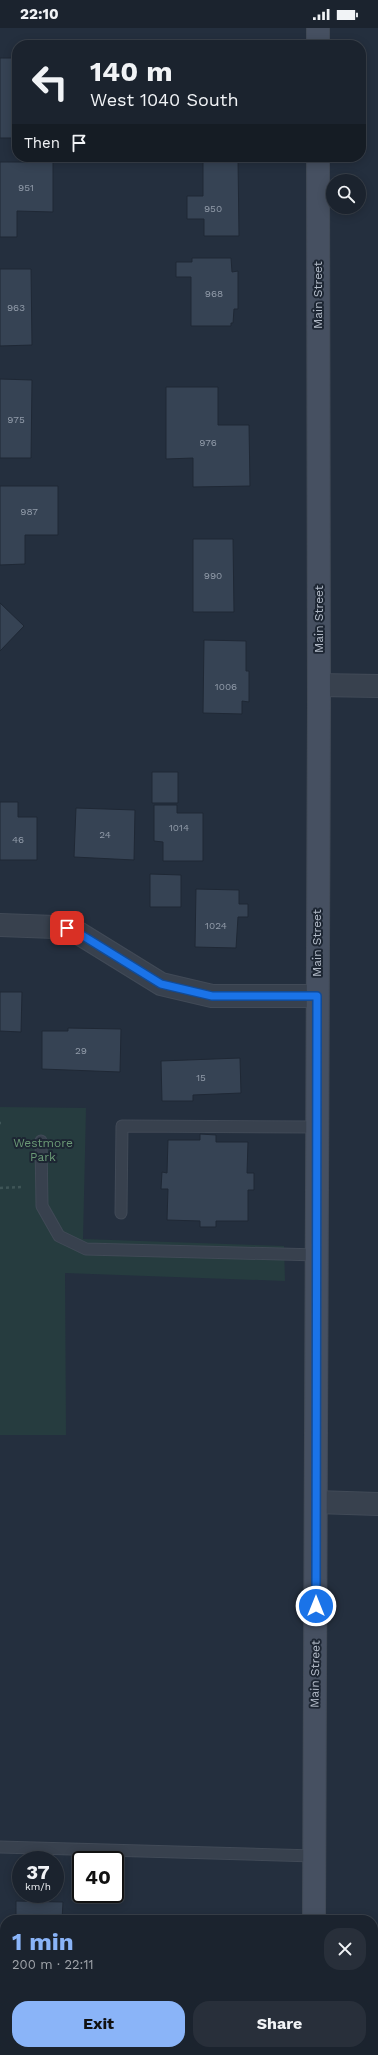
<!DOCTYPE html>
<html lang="en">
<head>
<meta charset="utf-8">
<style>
  body { margin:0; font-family:"Work Sans",sans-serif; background:#282f3a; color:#f1f3f6; height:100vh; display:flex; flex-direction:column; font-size:15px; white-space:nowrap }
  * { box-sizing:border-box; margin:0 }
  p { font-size:13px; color:#a0a4aa }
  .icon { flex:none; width:22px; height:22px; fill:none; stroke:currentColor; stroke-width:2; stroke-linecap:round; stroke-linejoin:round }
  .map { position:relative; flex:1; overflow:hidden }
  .details { position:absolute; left:0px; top:1887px; width:378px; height:140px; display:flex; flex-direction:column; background:#1b232e; border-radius:16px 16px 0 0; box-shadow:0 2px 10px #0003,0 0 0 1px #39404a }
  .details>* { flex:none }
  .banner { position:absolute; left:12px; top:12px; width:354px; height:122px; border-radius:16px; box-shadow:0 2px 10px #0003,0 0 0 1px #39404a; background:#1b232e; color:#f1f3f6; overflow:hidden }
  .buttons { position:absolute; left:326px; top:146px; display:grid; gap:8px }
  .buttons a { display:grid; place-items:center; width:40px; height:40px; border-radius:50%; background:#1b232e; box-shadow:0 2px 10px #0003,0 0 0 1px #39404a; font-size:20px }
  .speed { position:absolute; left:12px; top:1823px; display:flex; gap:8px; font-size:20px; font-weight:700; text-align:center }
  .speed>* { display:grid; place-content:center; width:52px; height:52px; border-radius:50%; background:#1b232e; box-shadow:0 2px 10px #0003,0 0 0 1px #39404a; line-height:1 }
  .speed small { font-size:10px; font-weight:400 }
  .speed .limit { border:2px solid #111; border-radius:6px; background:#fff; color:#111 }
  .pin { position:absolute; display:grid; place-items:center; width:34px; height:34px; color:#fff; margin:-17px; border-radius:8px; box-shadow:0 2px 6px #0006 }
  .me { position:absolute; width:44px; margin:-22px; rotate:0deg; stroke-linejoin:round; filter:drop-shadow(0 0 3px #0008) }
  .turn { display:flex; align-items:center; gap:14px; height:84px; padding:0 12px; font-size:18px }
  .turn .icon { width:52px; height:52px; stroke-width:2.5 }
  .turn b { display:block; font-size:28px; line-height:34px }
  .then { display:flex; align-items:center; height:38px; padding:0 12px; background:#0003; gap:8px; font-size:15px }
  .round { display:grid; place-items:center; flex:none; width:42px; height:42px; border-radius:16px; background:#282f3a }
  .head { display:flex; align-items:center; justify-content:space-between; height:68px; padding:0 12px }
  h1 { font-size:24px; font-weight:700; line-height:30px; color:#8ab4f8 }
  .button { display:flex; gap:8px; margin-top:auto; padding:8px 12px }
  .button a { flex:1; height:46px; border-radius:16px; background:#8ab4f8; color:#111; font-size:16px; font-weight:700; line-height:46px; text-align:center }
  .button a+a { background:#282f3a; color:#f1f3f6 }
  .status { display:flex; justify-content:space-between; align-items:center; height:28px; padding:0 20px; background:#1b232e; direction:ltr }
  .status svg { height:11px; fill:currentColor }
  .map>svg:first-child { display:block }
  .green { fill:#263c3f }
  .building { fill:#364354; stroke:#1f2835 }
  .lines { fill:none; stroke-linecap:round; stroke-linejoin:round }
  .lane-casing { stroke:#414a57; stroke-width:13 }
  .street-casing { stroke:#414a57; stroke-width:24 }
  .secondary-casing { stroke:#414a57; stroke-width:24 }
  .path { stroke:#3f5557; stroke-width:2.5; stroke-dasharray:3 3; stroke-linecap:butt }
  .lane { stroke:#38414e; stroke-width:11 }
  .street { stroke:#38414e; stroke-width:22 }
  .secondary { stroke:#465061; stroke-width:22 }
  .route-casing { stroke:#114b97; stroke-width:10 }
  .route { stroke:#1a73e8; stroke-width:7 }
  .labels { text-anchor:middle; stroke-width:4; stroke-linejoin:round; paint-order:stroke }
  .number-label { font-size:10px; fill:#929caa }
  .street-label { font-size:12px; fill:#b4bcc9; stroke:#1d2633 }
  .park-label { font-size:12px; fill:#6b9a76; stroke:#1d2633 }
</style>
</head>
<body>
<div class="status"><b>22:10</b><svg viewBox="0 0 49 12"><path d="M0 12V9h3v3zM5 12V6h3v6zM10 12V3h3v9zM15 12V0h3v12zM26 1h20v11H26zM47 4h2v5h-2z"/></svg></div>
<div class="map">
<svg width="378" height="2027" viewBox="0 0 378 2027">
  <rect width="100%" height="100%" fill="#242f3e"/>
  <path class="green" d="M 0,1079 L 86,1080 L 83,1211 L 284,1218 L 285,1253 L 65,1245 L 66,1407 L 0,1407 Z"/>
  <path class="building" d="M 0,30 L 15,30 L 13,110 L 0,110 Z
    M 203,131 L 238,131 L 239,208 L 204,208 L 204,191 L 187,191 L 187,168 L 203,168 Z
    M 0,134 L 53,134 L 53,184 L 17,183 L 17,209 L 0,209 Z
    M 192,230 L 231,230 L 232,244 L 238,243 L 238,281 L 234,281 L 233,295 L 231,295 L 231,298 L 191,298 L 191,249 L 176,249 L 176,234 L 192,234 Z
    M 0,241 L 31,241 L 32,317 L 0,318 Z
    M 0,351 L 32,352 L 31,430 L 0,430 Z
    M 166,359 L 218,359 L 218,397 L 249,397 L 250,458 L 193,459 L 193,430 L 166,431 Z
    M 0,458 L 58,458 L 58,507 L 25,507 L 25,536 L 0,537 Z
    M 193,511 L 233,511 L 234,584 L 193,584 Z
    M 0,575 L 24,598 L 0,623 Z
    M 204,612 L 246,613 L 246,643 L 249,643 L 249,674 L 242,673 L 242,686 L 203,685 Z
    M 152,744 L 178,744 L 178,775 L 152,775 Z
    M 0,774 L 18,774 L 18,789 L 37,789 L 37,832 L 0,832 Z
    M 154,777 L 177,777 L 177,785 L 203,785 L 203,833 L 163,833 L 163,814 L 154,813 Z
    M 76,780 L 135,782 L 134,832 L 74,829 Z
    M 150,846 L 181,847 L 181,879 L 150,879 Z
    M 196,861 L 239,862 L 239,876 L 248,876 L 248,889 L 238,889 L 236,920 L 195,919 Z
    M 0,964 L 22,964 L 21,1004 L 0,1003 Z
    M 68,1000 L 121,1001 L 120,1044 L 42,1041 L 42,1003 L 68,1003 Z
    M 240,1030 L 241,1065 L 193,1067 L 193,1073 L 162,1073 L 161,1033 Z
    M 200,1106 L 216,1107 L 216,1114 L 248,1114 L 247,1145 L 254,1145 L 254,1162 L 248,1162 L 248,1193 L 216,1193 L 216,1199 L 200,1199 L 200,1193 L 167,1192 L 168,1161 L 161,1161 L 162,1144 L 167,1145 L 168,1112 L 200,1112 Z
    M 16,1873 L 63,1874 L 62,1892 L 16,1892 Z
    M 159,2022 L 244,2022 L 244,2027 L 159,2027 Z"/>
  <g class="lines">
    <defs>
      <path id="lane" d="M 41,1113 L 42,1178 L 59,1208 L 86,1221 L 317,1227
        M 121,1185 L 122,1098 L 317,1099
        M 0,1819 L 314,1828"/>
      <path id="street" d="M 319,657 L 378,658
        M 0,897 L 55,899 L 67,900 L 80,906 L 161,956 L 212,968 L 317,968
        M 316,1474 L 378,1476"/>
      <path id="secondary" d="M 318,0 L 318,17
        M 314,1892 L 319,678 L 318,129
        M 313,2027 L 313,2022"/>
    </defs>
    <use href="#lane" class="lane-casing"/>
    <use href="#street" class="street-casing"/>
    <use href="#secondary" class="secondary-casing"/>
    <path class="path" d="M 0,1095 L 1,1095
      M 0,1160 L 21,1159"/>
    <use href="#lane" class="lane"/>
    <use href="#street" class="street"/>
    <use href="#secondary" class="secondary"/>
  </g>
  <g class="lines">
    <defs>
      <path id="route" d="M 67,900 L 80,906 L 161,956 L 212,968 L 317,968 L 316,1578"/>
    </defs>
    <use href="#route" class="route-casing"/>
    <use href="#route" class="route"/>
  </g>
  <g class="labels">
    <g class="number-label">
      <text x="26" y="163">951</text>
      <text x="213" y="184">950</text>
      <text x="214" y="269">968</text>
      <text x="16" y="283">963</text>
      <text x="16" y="395">975</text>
      <text x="208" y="418">976</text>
      <text x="29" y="487">987</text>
      <text x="213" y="551">990</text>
      <text x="226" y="662">1006</text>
      <text x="179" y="803">1014</text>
      <text x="105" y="810">24</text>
      <text x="18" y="815">46</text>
      <text x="216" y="901">1024</text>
      <text x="81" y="1026">29</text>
      <text x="201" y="1053">15</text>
    </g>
    <g class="street-label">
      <text transform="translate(318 267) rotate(-90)" y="4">Main Street</text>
      <text transform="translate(319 591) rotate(-90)" y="4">Main Street</text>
      <text transform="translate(317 915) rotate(-90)" y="4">Main Street</text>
      <text transform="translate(315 1646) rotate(-89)" y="4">Main Street</text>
    </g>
    <g class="park-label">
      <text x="43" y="1119">Westmore<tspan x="43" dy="14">Park</tspan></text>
    </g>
  </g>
</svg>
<div class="buttons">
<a><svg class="icon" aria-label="search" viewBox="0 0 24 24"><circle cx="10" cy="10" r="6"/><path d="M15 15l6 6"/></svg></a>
</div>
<div class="speed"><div>37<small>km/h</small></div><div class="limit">40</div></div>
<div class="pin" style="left:67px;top:900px;background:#d93025"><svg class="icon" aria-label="arrive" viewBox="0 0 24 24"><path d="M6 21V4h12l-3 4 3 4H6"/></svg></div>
<svg class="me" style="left:316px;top:1578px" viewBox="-20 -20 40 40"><circle r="17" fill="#1a73e8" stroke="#fff" stroke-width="3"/><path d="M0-11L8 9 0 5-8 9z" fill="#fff"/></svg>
<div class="banner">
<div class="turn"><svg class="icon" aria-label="left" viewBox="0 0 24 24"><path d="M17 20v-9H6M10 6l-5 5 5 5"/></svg><div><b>140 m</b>West 1040 South</div></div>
<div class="then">Then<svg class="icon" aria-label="arrive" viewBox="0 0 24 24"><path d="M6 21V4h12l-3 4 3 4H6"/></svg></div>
</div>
<section class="details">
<div class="head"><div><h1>1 min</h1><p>200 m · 22:11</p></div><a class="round"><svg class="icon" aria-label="close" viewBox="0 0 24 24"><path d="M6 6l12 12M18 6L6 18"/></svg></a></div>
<div class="button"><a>Exit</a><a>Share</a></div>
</section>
</div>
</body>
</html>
